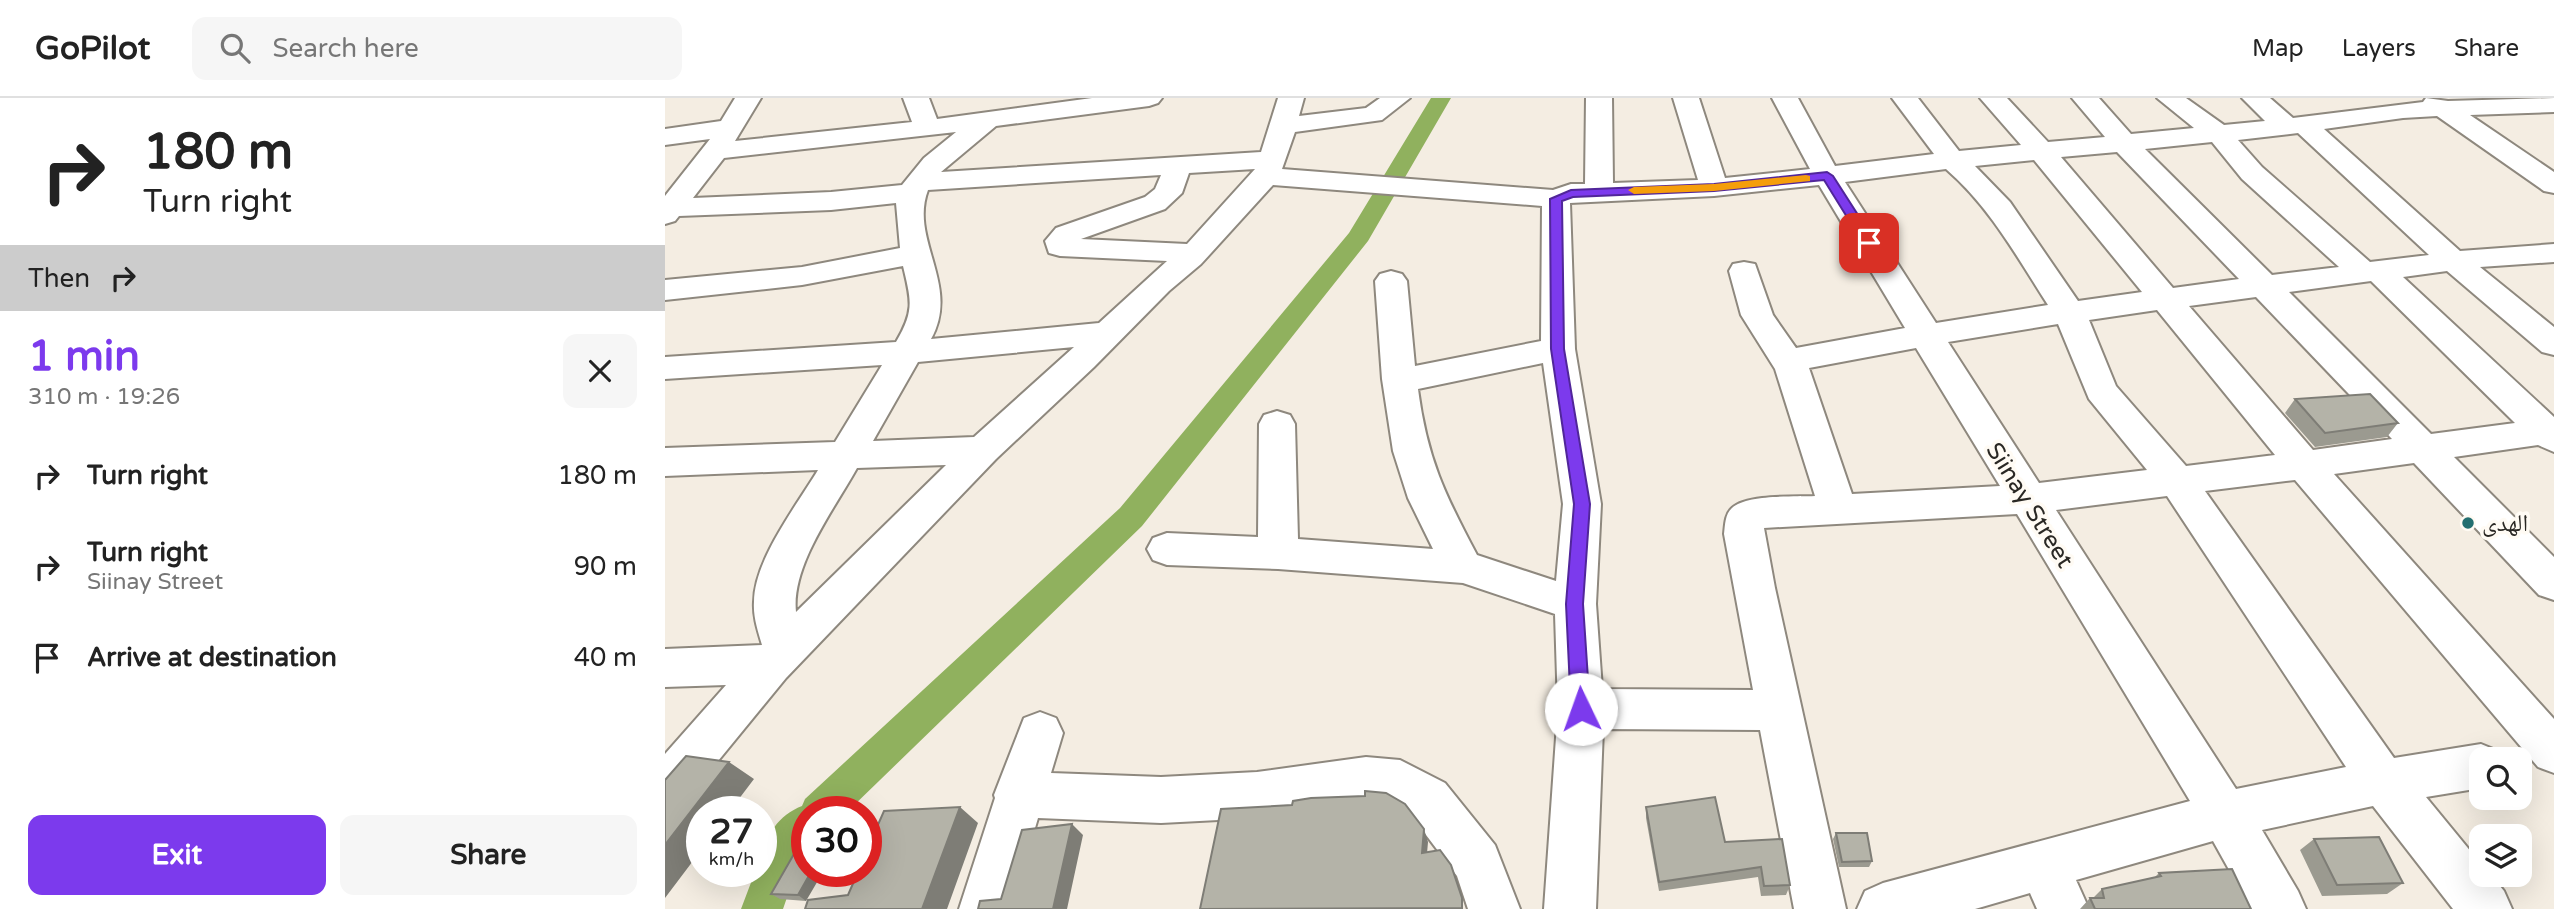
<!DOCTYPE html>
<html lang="en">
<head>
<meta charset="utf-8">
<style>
  body { margin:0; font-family:"Varela Round","Noto Naskh Arabic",sans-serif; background:#f6f6f6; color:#222; height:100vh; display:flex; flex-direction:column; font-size:26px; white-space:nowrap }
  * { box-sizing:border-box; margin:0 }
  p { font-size:23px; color:#767676 }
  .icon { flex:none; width:38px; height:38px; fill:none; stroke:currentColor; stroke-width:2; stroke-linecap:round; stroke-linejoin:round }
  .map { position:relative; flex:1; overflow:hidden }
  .drawer { display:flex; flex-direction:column; background:#fff; width:665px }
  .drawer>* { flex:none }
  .hud { background:#fff; color:#222; overflow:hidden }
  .buttons { position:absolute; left:1804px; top:649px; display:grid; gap:14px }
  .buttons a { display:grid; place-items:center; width:63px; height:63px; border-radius:14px; background:#fff; box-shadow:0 7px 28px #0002; font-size:35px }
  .speed { position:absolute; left:21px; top:698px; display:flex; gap:14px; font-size:35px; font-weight:700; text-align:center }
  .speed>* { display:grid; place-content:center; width:91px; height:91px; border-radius:50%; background:#fff; box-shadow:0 7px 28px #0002; line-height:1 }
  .speed small { font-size:18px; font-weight:400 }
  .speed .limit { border:10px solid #d22; background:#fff; color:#111 }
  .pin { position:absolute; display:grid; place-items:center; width:60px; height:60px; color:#fff; margin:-30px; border-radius:14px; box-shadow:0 4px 10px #0006 }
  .me { position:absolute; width:77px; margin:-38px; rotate:357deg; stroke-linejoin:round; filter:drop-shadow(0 0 5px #0008) }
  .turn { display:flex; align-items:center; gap:24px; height:147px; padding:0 28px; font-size:32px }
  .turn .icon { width:91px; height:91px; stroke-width:2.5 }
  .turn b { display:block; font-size:49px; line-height:60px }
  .then { display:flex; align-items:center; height:66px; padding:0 28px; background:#0003; gap:14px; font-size:26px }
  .round { display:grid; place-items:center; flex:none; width:74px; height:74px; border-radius:14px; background:#f6f6f6 }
  .headline { display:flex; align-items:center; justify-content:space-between; height:119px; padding:0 28px }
  h1 { font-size:42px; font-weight:700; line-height:52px; color:#7c3aed }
  .action { display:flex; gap:14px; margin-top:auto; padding:14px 28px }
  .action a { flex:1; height:80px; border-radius:14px; background:#7c3aed; color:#fff; font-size:28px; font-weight:700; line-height:80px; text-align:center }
  .action a+a { background:#f6f6f6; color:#222 }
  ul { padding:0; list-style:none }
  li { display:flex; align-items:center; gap:21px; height:91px; padding:0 28px }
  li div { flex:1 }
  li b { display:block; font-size:26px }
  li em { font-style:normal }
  header { display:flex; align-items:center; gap:42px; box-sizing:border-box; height:98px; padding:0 35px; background:#fff; border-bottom:2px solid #e0e0e0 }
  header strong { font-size:33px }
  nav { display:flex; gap:38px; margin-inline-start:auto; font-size:24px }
  .search { width:490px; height:63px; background:#f6f6f6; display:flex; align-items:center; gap:18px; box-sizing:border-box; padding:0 24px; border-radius:14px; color:#767676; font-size:26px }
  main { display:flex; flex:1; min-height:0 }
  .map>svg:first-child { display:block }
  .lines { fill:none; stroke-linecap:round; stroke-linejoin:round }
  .canal { fill:#90b15e; fill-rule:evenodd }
  .minor-casing { stroke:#8e887e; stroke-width:4 }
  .minor { fill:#fff; fill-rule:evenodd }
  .wall { fill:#9b9a90 }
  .shaded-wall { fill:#7e7d76 }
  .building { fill:#b4b3a8; stroke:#7e7d76; stroke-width:2 }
  .route { fill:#7c3aed; stroke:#51269a; stroke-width:2 }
  .slow { fill:#f59e0b }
  .poi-dot { fill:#236f71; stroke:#fffbf4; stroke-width:2.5 }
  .labels { text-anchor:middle; stroke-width:7; stroke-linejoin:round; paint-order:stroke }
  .street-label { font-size:24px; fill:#2a2824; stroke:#fffbf4 }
  .poi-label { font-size:24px; fill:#2a2824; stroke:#fffbf4; text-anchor:start }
</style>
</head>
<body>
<header>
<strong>GoPilot</strong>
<div class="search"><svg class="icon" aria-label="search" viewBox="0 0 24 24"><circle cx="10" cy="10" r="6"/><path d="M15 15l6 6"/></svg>Search here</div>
<nav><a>Map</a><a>Layers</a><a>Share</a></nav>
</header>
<main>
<section class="drawer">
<div class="hud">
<div class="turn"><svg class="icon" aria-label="right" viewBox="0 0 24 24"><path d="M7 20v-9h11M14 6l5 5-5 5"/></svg><div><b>180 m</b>Turn right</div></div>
<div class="then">Then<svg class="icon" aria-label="right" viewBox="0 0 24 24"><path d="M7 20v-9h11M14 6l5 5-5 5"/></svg></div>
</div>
<div class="headline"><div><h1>1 min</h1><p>310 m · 19:26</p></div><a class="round"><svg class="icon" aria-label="close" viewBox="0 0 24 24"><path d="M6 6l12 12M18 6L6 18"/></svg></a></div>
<ul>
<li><svg class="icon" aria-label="right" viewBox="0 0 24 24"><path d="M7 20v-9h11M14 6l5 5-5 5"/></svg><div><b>Turn right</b></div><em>180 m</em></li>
<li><svg class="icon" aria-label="right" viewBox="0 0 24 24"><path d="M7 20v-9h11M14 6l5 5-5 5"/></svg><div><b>Turn right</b><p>Siinay Street</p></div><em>90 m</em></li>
<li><svg class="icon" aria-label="arrive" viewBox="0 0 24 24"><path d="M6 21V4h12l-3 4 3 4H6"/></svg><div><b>Arrive at destination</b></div><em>40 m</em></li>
</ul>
<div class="action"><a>Exit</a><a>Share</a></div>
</section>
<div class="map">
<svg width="1889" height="811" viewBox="0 0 1889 811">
  <rect width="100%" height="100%" fill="#f4ede2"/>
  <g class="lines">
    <path class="canal" d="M 766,0 L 786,0 L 703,143 L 477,428 L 182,714 L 142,714 L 142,752 L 137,756 L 118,811 L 76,811 L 90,774 L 96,774 C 96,745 109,719 137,708 L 140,701 L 455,410 L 684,135 Z"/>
    <defs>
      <path id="minor" d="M 70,0 L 96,0 L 70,43 L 247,24 L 238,0 L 264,0 L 272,21 L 427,0 L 497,0 L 493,5 L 484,8 L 331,28 L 276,74 L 596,54 L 613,0 L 639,0 L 634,18 L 701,10 L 715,0 L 745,0 L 717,22 L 630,34 L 617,71 L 888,92 L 906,86 L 920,86 L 921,0 L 947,0 L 948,85 L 1033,82 L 1008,0 L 1034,0 L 1060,80 L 1145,71 L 1107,0 L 1133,0 L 1170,68 L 1269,56 L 1227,0 L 1253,0 L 1294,53 L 1356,47 L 1315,0 L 1342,0 L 1383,44 L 1440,39 L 1407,0 L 1434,0 L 1466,36 L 1529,30 L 1492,0 L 1521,0 L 1559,27 L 1600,23 L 1577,0 L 1605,0 L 1628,20 L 1758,4 L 1761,0 L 1783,3 L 1889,0 L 1889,14 L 1805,17 L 1889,74 L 1889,95 L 1879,93 L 1772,18 L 1738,20 L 1659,31 L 1795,153 L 1889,146 L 1889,164 L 1815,169 L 1889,229 L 1889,257 L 1877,254 L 1782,173 L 1738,179 L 1889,319 L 1889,354 L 1873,347 L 1789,359 L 1889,459 L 1889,502 L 1874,497 L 1749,365 L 1669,376 L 1889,621 L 1889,675 L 1873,669 L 1630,382 L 1540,393 L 1729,660 L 1816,646 L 1833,653 L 1837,662 L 1816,662 L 1816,690 L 1761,699 L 1816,766 L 1816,777 L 1826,777 L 1839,793 L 1847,811 L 1788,811 L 1708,708 L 1597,732 L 1633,793 L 1641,811 L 1586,811 L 1548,743 L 1411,782 L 1424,811 L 1372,811 L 1365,795 L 1310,811 L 1192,811 L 1200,793 L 1218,785 L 1525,703 L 1352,416 L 1099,430 L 1110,490 L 1181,811 L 1129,811 L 1095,632 L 938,631 L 931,811 L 879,811 L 893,611 L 890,516 L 798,485 L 613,471 L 502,467 L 488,462 L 482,451 L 488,440 L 502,435 L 593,439 L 594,326 L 599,317 L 612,313 L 625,317 L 630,326 L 633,441 L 768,451 L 743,400 L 728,353 L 717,281 L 710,183 L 715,176 L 726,173 L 737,176 L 742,183 L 750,268 L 876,243 L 877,108 L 608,87 L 536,166 L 504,193 L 429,269 L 331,361 L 121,580 L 17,707 L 0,713 L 0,656 L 61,587 L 0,589 L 0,551 L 97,547 C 93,533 88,519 89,504 C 89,462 132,407 153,372 L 0,378 L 0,350 L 170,344 L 217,267 L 0,281 L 0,259 L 231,244 C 250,212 246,202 238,168 L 137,187 L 0,202 L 0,182 L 137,169 L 235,150 L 231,105 L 166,112 L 14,118 L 10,123 L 0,126 L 0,98 L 45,41 L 0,47 L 0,31 L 56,23 ZM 291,34 L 259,60 L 237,87 L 166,94 L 28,100 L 59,60 ZM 1633,35 L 1764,157 L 1705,164 L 1597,69 L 1573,42 ZM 1547,44 L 1577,81 L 1674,169 L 1607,177 L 1480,51 ZM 1452,54 L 1574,181 L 1508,190 L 1396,59 ZM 1369,62 L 1477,194 L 1413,203 L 1345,104 L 1310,68 ZM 590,71 L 522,146 L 416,141 L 500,111 L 517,95 L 524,75 ZM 1281,71 C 1325,109 1352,159 1383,207 L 1271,225 L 1180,84 ZM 496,77 L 490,91 L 480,99 L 391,130 L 380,143 L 384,155 L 395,158 L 502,163 L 434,225 L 266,241 C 296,187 244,142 263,92 ZM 1154,87 L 1240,230 L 1131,250 L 1108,217 L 1090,166 L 1079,164 L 1068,166 L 1064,173 L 1076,217 L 1110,271 L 1150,398 C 1130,399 1082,396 1067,410 C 1060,416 1060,427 1059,436 L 1088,592 L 937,591 L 931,506 L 936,406 L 910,251 L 905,105 L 1049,98 ZM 1706,183 L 1850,325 L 1766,336 L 1624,194 ZM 1591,199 L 1727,341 L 1648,352 L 1524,208 ZM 1492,212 L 1610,357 L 1521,368 L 1451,288 L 1424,222 ZM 1393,226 L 1424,301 L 1482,372 L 1374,385 L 1283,244 ZM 409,249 L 309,339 L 208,343 L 253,264 ZM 1251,250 L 1335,388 L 1187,396 L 1144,270 ZM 878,265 L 898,406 L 891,483 L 812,457 C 780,397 762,360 753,291 ZM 281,367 L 131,514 C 126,467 170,410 192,370 ZM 1502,398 L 1681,669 L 1571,691 L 1391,412 Z
        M 375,614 L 391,620 L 398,635 L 386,675 L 496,679 L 592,674 L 701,659 L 735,662 L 780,685 L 830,747 L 855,811 L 803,811 L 792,778 L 746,717 L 727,706 L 701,703 L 592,720 L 496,725 L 373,720 L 346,811 L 294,811 L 330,700 L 329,697 L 359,620 Z"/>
    </defs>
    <use href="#minor" class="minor-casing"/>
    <use href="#minor" class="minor"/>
  </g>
  <path class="wall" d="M 1630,301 L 1733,325 L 1722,339 L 1650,349 L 1620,315 Z
    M 981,709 L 1060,744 L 1125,787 L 1121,797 L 1096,798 L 1093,779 L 994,793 L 981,720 Z
    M 1171,735 L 1207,763 L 1204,769 L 1174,769 L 1168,741 Z
    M 1649,741 L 1738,785 L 1722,796 L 1657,798 L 1635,752 Z
    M 142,749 L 141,803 L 115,801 L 106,796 Z
    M 1494,775 L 1586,811 L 1415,811 L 1425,800 L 1428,800 L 1437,791 L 1490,779 Z"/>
  <path class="shaded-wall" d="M 64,664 L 89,681 L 64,714 L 37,714 L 37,751 L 0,800 L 0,747 Z
    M 295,709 L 313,725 L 282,811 L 257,811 Z
    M 407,726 L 418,737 L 402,811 L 388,811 Z
    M 759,731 L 763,744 L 761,767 L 757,755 Z
    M 146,774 L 158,774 L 141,803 L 133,797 Z"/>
  <path class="building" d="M 1705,296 L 1733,325 L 1660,335 L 1630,301 Z
    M 21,658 L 64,664 L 0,747 L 0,682 Z
    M 700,693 L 721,695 L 740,706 L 759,731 L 757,755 L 775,752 L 786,767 L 797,800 L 797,810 L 535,811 L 556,711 L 627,707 L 628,703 L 646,700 L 700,698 Z
    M 1050,699 L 1060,744 L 1117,741 L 1125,787 L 1099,788 L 1096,769 L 994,784 L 981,709 Z
    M 295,709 L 257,811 L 140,811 L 143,802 L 183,797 L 193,774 L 201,774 L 201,754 L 219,713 Z
    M 407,726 L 388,811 L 313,811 L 315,803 L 336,801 L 357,732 Z
    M 1171,735 L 1202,735 L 1207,763 L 1177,764 Z
    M 1714,739 L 1738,785 L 1672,787 L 1649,741 Z
    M 133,749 L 142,749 L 142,774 L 146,774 L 133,797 L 106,796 Z
    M 1567,771 L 1586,811 L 1430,811 L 1425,800 L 1439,800 L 1437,791 L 1496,778 L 1494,775 Z"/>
  <path class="route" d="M 1162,74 L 1168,78 L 1211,145 L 1209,148 L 1200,148 L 1159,82 L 1049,93 L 908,99 L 897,103 L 899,251 L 925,406 L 918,506 L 925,611 L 922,617 L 916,619 L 909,617 L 906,611 L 901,506 L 909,406 L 886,251 L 885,101 L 906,92 L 1049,86 Z"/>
  <path class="slow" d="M 1141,77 L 1145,78 L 1145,83 L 1049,93 L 969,96 L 963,92 L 969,89 L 1049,86 Z"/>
  <circle class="poi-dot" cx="1803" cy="425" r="7"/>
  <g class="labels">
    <g class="street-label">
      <text transform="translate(1365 407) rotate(58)" y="8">Siinay Street</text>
    </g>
    <g class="poi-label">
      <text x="1817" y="433">الهدى</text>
    </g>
  </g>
</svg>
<div class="buttons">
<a><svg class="icon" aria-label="search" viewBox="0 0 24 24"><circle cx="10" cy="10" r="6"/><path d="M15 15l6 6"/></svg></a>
<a><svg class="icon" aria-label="layers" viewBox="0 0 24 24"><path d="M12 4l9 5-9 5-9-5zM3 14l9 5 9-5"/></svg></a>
</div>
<div class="speed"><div>27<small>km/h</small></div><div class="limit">30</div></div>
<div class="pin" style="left:1204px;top:145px;background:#d93025"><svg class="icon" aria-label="arrive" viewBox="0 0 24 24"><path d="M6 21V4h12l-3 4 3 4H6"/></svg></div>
<svg class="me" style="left:916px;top:611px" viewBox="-20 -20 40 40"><circle r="19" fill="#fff"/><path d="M0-13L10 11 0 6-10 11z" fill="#7c3aed"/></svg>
</div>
</main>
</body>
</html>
